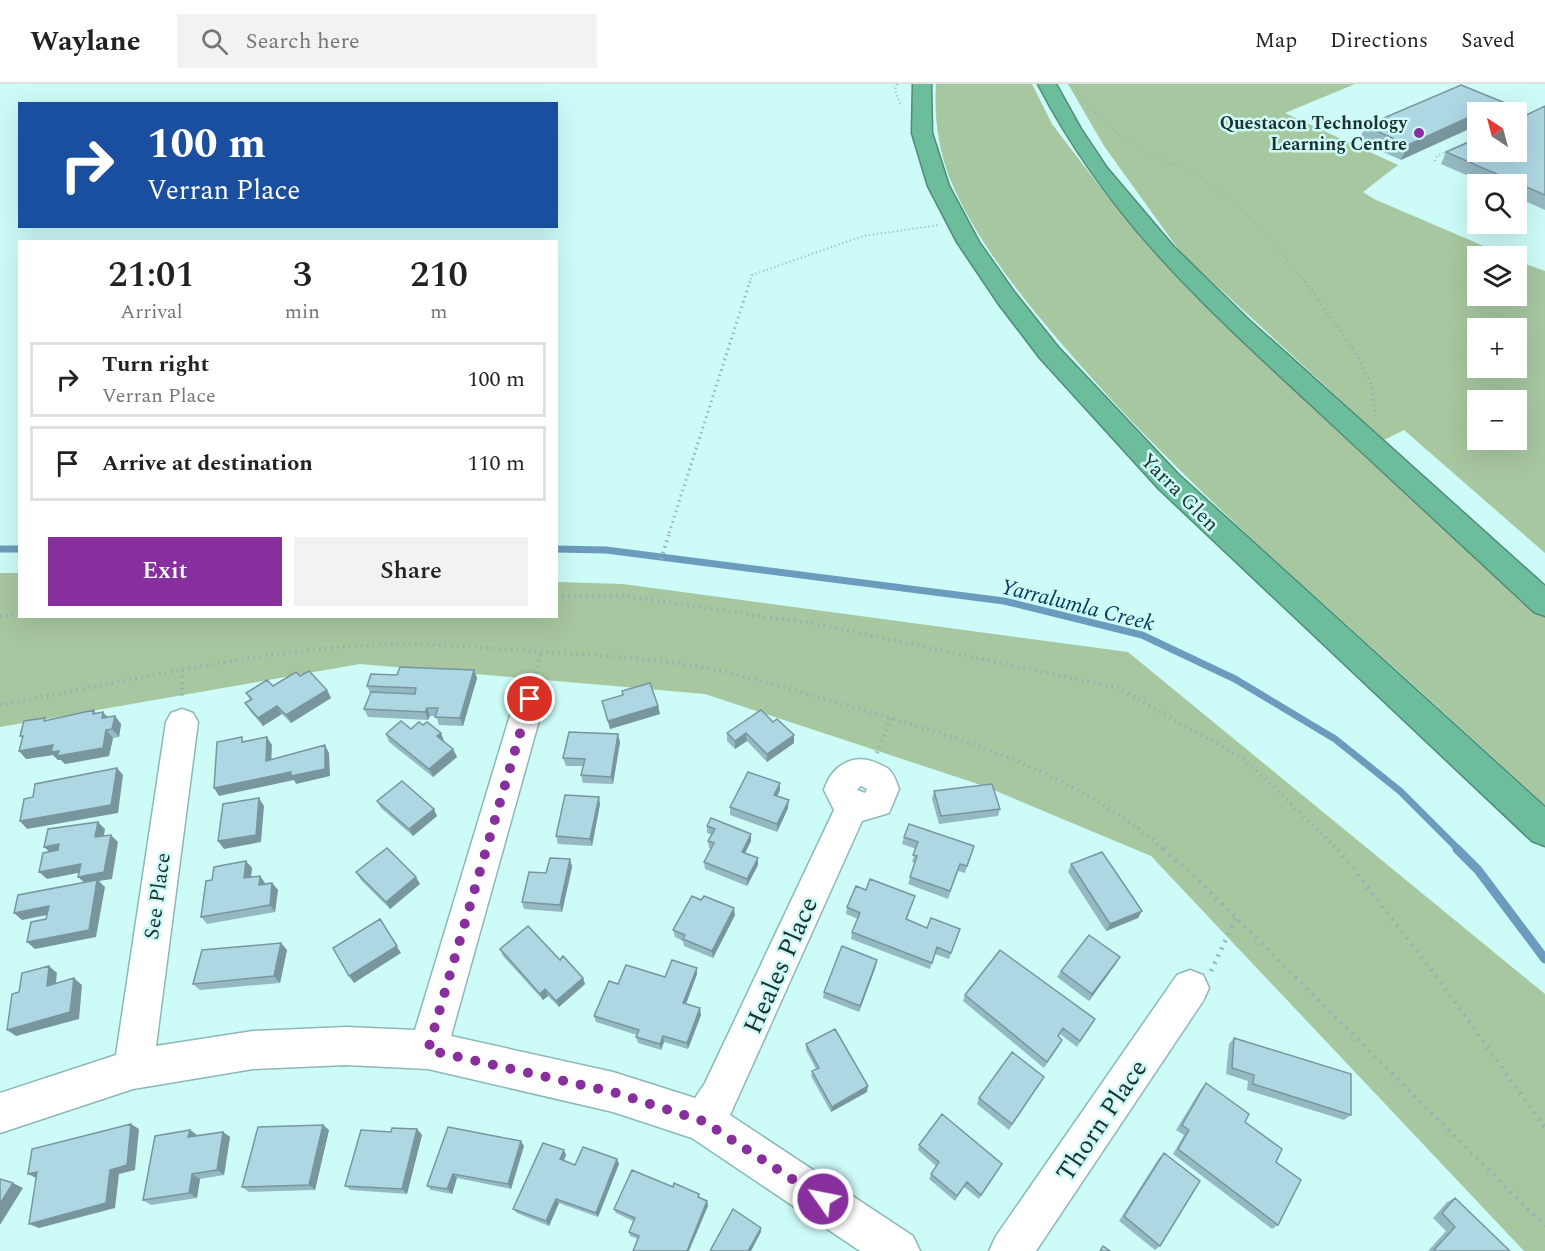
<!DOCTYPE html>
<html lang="en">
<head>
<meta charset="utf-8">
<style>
  body { margin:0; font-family:Spectral,serif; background:#f2f2f2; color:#222; height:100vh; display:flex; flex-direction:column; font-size:22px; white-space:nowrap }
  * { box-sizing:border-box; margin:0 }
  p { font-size:20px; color:#767676 }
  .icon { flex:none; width:33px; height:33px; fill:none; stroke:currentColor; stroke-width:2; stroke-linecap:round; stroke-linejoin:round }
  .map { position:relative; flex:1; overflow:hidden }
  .sheet { position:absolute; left:18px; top:156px; width:540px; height:378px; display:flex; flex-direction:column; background:#fff; border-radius:0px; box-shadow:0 6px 24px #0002 }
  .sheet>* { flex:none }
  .hud { position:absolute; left:18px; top:18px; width:540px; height:126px; border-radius:0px; box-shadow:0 6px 24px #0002; background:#1a4fa0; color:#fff; overflow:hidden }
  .needle { width:39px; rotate:324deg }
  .buttons { position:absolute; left:1467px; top:18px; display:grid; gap:12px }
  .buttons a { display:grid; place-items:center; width:60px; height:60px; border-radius:0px; background:#fff; box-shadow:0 6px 24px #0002; font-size:30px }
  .pin { position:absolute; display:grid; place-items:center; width:51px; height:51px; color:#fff; margin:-26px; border:3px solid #fff; border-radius:50%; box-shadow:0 2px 6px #0007 }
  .me { position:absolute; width:66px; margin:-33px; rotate:303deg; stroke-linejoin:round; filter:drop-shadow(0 0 4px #0008) }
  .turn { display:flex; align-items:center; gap:21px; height:126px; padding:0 30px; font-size:27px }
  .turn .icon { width:78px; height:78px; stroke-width:2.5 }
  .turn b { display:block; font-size:42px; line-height:51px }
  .eta { display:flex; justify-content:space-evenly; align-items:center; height:102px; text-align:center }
  .eta b { font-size:36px; font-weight:600; line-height:42px }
  .button { display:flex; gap:12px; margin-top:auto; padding:12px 30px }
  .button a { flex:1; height:69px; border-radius:0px; background:#872f9c; color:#fff; font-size:24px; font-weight:600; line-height:69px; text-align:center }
  .button a+a { background:#f2f2f2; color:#222 }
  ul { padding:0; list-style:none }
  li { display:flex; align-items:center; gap:18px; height:75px; margin:0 12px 9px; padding:0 18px; border:3px solid #e0e0e0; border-radius:0px }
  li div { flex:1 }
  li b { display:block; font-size:22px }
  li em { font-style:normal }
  header { display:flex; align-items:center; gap:36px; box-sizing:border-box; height:84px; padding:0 30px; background:#fff; border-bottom:2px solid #e0e0e0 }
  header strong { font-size:28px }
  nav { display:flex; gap:33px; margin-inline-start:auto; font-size:21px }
  .search { width:420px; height:54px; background:#f2f2f2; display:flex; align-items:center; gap:15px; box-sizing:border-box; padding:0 21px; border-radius:0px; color:#767676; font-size:22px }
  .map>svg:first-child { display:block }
  .green { fill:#a7c7a0; fill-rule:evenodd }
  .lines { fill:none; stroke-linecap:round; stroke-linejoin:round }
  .stream-far1 { stroke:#6b9bbd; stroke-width:7 }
  .stream { stroke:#6b9bbd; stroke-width:9 }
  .minor-casing { stroke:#8cb8b5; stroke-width:3 }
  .highway-casing { stroke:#508c76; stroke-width:3 }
  .path-far3 { stroke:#91b5b3; stroke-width:2; stroke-dasharray:1 3; stroke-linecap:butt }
  .path-far2 { stroke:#91b5b3; stroke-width:3; stroke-dasharray:1.5 4; stroke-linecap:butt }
  .path-far1 { stroke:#91b5b3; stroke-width:4; stroke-dasharray:1.5 4.5; stroke-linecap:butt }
  .path { stroke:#91b5b3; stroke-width:4.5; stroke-dasharray:2 6; stroke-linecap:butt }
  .minor { fill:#fff; fill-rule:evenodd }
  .highway { fill:#6bbd9b; fill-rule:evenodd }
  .wall { fill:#95b9c3 }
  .shaded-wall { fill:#79969f }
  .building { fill:#add7e3; stroke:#79969f; stroke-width:1.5 }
  .route { stroke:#872f9c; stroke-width:10; stroke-dasharray:0 18 }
  .poi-dot { fill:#872f9c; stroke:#cdfbf8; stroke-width:2 }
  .labels { text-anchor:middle; stroke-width:5; stroke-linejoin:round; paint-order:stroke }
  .far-poi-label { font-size:18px; font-weight:bold; fill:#1f3130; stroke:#cdfbf8; text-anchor:end }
  .street-label { font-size:21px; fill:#1f3130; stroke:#cdfbf8 }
  .water-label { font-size:22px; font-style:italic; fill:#053857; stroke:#cdfbf8 }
  .near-street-label { font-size:26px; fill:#1f3130; stroke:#cdfbf8 }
</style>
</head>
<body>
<header>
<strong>Waylane</strong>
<div class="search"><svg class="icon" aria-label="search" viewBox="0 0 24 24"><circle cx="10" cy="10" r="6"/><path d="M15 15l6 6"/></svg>Search here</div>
<nav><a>Map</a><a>Directions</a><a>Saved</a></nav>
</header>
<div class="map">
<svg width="1545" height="1167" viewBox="0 0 1545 1167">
  <rect width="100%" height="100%" fill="#cdfbf8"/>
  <path class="green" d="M 936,0 L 1032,0 L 1052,40 L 1107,112 L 1111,112 L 1545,532 L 1545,721 C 1472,654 1399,588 1326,522 C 1238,443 1151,363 1074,274 C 1028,221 977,160 950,95 C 938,63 934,34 936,0 Z
    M 1068,0 L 1355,0 L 1285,29 L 1398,81 L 1363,108 L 1374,115 L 1507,172 L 1478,172 L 1478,212 L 1516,212 L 1517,177 L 1545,187 L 1545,469 L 1404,346 L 1384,356 L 1181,169 L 1104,62 ZM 1478,244 L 1516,244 L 1516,284 L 1478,284 ZM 1516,316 L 1516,356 L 1478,356 L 1478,316 Z
    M 0,489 L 19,489 L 20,532 L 556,532 L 557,498 L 623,500 L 1128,568 L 1545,910 L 1545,1167 L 1524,1167 L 1151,772 L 984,702 L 705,610 L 360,580 L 0,643 Z"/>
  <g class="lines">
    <path class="stream-far1" d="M 0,465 L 20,465
      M 556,465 L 606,466 L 1004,517 L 1142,551 L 1235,595 L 1335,655 L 1400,707 L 1459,766"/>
    <path class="stream" d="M 1457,765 L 1478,786 L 1545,875"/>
    <defs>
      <path id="minor" d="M 530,603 L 541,606 L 545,615 L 451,952 L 613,988 L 695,1014 L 705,999 L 834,726 L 824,706 C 832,680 855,668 879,680 C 883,682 889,684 891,688 C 895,692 897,700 899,705 L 889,729 L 862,737 L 730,1031 L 913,1152 L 920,1167 L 860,1167 L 692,1054 L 613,1028 L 428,985 L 346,981 L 253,985 L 133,1005 L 0,1049 L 0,1009 L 116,971 L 166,638 L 171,629 L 182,625 L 193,629 L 198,638 L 156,962 L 253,947 L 346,943 L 415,946 L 515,615 L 519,606 ZM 861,702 L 867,705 L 865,709 L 857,706 Z
        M 1190,886 L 1203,891 L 1209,904 L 1203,917 L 1036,1167 L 989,1167 L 996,1152 L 1177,891 Z"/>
      <path id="highway" d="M 913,0 L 931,0 L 932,49 L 949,102 L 979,158 L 1015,209 L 1058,263 L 1179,391 L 1545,723 L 1545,762 L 1532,757 L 1159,405 L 1040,274 L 998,219 L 957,158 L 928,102 L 912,49 Z
        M 1038,0 L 1056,0 L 1081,45 L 1107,84 L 1174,163 L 1249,236 L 1545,502 L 1545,532 L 1534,528 C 1459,458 1383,388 1307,317 C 1199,217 1107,133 1038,0 Z"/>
    </defs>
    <use href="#minor" class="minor-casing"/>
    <use href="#highway" class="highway-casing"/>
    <path class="path-far3" d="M 897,0 L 895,6 L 901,22
      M 1074,0 C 1094,34 1122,57 1158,74 C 1173,81 1190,86 1203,95 C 1243,123 1276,161 1306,199
      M 1505,28 L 1527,29
      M 1516,35 L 1532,31
      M 1435,77 L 1437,72 L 1478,53
      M 750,199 L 752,191 L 863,152 L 939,141"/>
    <path class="path-far2" d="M 1305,197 L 1357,271 L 1371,300 L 1376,335
      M 669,449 L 750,197"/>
    <path class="path-far1" d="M 661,475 L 670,448
      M 556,512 L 618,511 L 823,541 L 1118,604 L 1244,675 L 1339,766
      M 0,532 L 20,530
      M 182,586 L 182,616
      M 535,595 L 541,567
      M 0,621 C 115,600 238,570 354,562 C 417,558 480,563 542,568 C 599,571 656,574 712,585 C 761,596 810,611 859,625 C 969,656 1077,690 1165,766
      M 877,669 L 891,634"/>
    <path class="path" d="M 1163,765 L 1191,789 L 1545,1142
      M 1338,765 L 1434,889 L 1545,1044
      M 1211,887 L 1236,834"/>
    <use href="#minor" class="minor"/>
    <use href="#highway" class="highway"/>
  </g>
  <path class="wall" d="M 1503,18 L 1498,28 L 1478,28 L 1401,76 L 1359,57 L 1365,42 Z
    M 1545,22 L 1545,126 L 1516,113 L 1516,100 L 1487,100 L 1441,80 L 1446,68 Z
    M 474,586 L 477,594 L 463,642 L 439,641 L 436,632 L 430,632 L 428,636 L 368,633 L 364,625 L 370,609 L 367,602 L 397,591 Z
    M 300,592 L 327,606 L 331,614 L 291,639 L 282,630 L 263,642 L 250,627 L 245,619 L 250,616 L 246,609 L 273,602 Z
    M 622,607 L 658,622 L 660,630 L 610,645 L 602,617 L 623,611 Z
    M 94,626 L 96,629 L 108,633 L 115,632 L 121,640 L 119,653 L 113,654 L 109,672 L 65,680 L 61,676 L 58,676 L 53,671 L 26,675 L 22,654 L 20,652 L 47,636 Z
    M 761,626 L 794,659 L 767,678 L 747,657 L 735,665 L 727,657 L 727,649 Z
    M 386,650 L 444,657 L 443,657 L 453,665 L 457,673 L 433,693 L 389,658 Z
    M 620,658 L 613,700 L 583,699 L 581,691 L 583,682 L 566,682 L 563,674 Z
    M 780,699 L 780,706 L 777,712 L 788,724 L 777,748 L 730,731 L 730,723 Z
    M 934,707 L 1000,725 L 998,732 L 939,740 L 932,715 Z
    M 377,717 L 437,732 L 413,752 L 381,724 Z
    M 600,720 L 592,762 L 558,760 L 556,752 Z
    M 707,742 L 751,750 L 751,757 L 745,769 L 758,781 L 747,802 L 705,785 L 704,778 L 711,765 L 709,764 L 708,757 L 712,751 L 707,749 Z
    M 904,753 L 974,762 L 965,789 L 958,787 L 948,815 L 908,800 L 915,779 L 912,778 L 916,765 L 902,760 Z
    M 570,775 L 572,783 L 562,828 L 524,825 L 522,818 L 546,789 Z
    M 246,777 L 252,784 L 251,793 L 265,799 L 265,800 L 272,799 L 278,806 L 275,828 L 207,840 L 201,833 L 212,796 Z
    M 1071,780 L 1142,827 L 1138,834 L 1106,847 L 1068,788 Z
    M 356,788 L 420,800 L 390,825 L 361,796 Z
    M 866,806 L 915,812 L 907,836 L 927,844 L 960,845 L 949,875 L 935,870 L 930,885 L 851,855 L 852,848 L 858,835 L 846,830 L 847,823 Z
    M 735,831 L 713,874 L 684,862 L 683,857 L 675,853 L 673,846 Z
    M 281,859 L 287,866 L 280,899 L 200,906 L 193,900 Z
    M 500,865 L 560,876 L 583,894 L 585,900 L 559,923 L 548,912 L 543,916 L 503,872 Z
    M 1120,873 L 1089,917 L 1057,893 L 1061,887 Z
    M 876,882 L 859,928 L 823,914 L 824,908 Z
    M 697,884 L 697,890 L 686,920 L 701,931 L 688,965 L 664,958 L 661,966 L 638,959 L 636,953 L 637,951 L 596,938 L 594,932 L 618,900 L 665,893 Z
    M 965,911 L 1095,935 L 1077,963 L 1060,950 L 1058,953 L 1059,962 L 1044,984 L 963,917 Z
    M 1234,954 L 1351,1031 L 1344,1036 L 1247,1006 L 1248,997 L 1226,990 L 1229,960 Z
    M 806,960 L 867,1008 L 831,1028 L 811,992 L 812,987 L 816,985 L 806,966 Z
    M 1041,998 L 1009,1046 L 977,1020 L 979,1014 Z
    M 1206,999 L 1245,1038 L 1276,1078 L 1278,1141 L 1272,1145 L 1173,1070 L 1184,1051 L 1176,1046 L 1201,1005 Z
    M 323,1041 L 329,1046 L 315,1106 L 249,1108 L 242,1103 Z
    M 448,1043 L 524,1062 L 511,1105 L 457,1094 L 452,1110 L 431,1106 L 427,1102 Z
    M 417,1045 L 422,1051 L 407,1110 L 351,1106 L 345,1102 L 391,1048 Z
    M 190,1046 L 197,1051 L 223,1048 L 230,1053 L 224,1091 L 200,1095 L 197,1114 L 151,1121 L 143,1116 Z
    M 919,1061 L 1002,1080 L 979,1115 L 964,1103 L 955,1117 L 929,1095 L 936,1082 L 918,1066 Z
    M 1164,1069 L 1160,1162 L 1155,1166 L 1119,1137 L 1159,1074 Z
    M 566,1071 L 564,1077 L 575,1081 L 619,1080 L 598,1133 L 559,1119 L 549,1142 L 517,1129 L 513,1125 Z
    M 673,1103 L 699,1110 L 700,1114 L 707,1117 L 708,1122 L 638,1155 L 630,1152 L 629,1148 L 633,1137 L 616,1129 L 614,1125 Z
    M 1455,1114 L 1510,1167 L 1428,1167 L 1446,1147 L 1433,1134 L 1447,1118 Z"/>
  <path class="shaded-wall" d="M 1503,18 L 1498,28 L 1480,28 Z
    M 1478,29 L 1478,41 L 1401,76 L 1408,61 Z
    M 474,586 L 477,594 L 463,642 L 460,634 Z
    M 327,606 L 331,614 L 291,639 L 286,631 Z
    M 277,622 L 282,630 L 263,642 L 258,634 Z
    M 658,622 L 660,630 L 610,645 L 608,637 Z
    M 427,624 L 430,632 L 428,636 L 425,628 Z
    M 103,628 L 110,636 L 102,634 Z
    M 115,632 L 121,640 L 119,653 L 112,645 Z
    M 106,646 L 113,654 L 109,672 L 65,680 L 61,676 L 58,676 L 53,671 L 26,675 L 19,667 Z
    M 441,649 L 444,657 L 440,660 L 437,652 Z
    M 746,649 L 747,657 L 735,665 L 735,657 Z
    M 618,650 L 620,658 L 613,700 L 611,693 Z
    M 794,651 L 794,659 L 767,678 L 767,670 Z
    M 267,653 L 272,661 L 271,685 L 266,677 Z
    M 325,661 L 329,669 L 330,692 L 296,700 L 294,696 L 219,712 L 214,704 Z
    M 453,665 L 457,673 L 433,693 L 429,685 Z
    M 117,684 L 123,691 L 118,729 L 27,745 L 20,737 Z
    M 780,699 L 780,706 L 774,719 L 774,711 Z
    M 599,713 L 600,720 L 592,762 L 590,755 Z
    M 259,714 L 264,722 L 261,758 L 224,765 L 218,757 Z
    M 789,716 L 788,724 L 777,748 L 777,740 Z
    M 434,725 L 437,732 L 413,752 L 409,745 Z
    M 98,738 L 105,745 L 102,761 L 95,753 Z
    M 751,750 L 751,757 L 742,775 L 742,768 Z
    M 111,751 L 118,758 L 112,795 L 99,797 L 105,803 L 96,853 L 35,865 L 27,858 L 86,800 L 78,793 Z
    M 59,760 L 67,768 L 52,770 L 44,763 Z
    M 758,774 L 758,781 L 747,802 L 747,795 Z
    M 570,775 L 572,783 L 562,828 L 560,821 Z
    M 246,777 L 252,784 L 250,802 L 244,794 Z
    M 81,780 L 88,787 L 47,795 L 39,788 Z
    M 260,792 L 265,799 L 265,808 L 259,801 Z
    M 416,793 L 420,800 L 390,825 L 386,818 Z
    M 272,799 L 278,806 L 275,828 L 270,821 Z
    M 49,822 L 57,829 L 22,836 L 14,829 Z
    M 734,824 L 735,831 L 713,874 L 712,867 Z
    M 1142,827 L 1138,834 L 1106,847 L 1110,840 Z
    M 380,835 L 401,869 L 354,899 L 349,892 Z
    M 281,859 L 287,866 L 280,899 L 274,892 Z
    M 1120,873 L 1116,880 L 1089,917 L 1092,910 Z
    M 877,876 L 876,882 L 859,928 L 860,922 Z
    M 49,882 L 57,889 L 55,908 L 47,902 Z
    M 697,884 L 697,890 L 684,925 L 683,919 Z
    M 74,894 L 82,901 L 79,935 L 16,952 L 7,946 Z
    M 583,894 L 585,900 L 559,923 L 556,917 Z
    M 545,905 L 548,912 L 543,916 L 540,910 Z
    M 700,924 L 701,931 L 688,965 L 687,959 Z
    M 663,952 L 664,958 L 661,966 L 660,960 Z
    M 868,1002 L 867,1008 L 831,1028 L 832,1023 Z
    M 131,1040 L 139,1045 L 135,1086 L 119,1090 L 115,1124 L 39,1144 L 29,1140 L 110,1086 Z
    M 323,1041 L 329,1046 L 315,1106 L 309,1101 Z
    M 417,1045 L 422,1051 L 407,1110 L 402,1105 Z
    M 190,1046 L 197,1051 L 188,1053 Z
    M 223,1048 L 230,1053 L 224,1091 L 217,1086 Z
    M 521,1057 L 524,1062 L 511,1105 L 508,1100 Z
    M 564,1066 L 566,1071 L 562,1080 L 560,1075 Z
    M 617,1075 L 619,1080 L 598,1133 L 596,1129 Z
    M 37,1088 L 38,1095 L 28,1090 Z
    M 192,1090 L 200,1095 L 197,1114 L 189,1109 Z
    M 453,1090 L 457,1094 L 452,1110 L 447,1105 Z
    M 13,1099 L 23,1104 L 0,1141 L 0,1120 Z
    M 556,1115 L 559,1119 L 549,1142 L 546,1137 Z
    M 707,1117 L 708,1122 L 689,1167 L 687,1167 Z
    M 761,1144 L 761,1148 L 751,1167 L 748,1167 Z"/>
  <path class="building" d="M 1461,1 L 1503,18 L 1480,28 L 1478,28 L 1478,29 L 1408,61 L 1365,42 Z
    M 1545,22 L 1545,111 L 1446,68 L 1478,54 L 1478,68 L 1516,68 L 1516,36 Z
    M 400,583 L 474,586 L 460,634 L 435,633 L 438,624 L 427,624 L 425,628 L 364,625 L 371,608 L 415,610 L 416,604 L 367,602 L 371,590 L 397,591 Z
    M 309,587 L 327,606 L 286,631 L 277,622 L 258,634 L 245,619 L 252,615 L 246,609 L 267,596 L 273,602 L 296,588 L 300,592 Z
    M 650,599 L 658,622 L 608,637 L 602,617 L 623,611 L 622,607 Z
    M 94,626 L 93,630 L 103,628 L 102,634 L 115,632 L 112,645 L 106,646 L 103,664 L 57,672 L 59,667 L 51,668 L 53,661 L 19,667 L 23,652 L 20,652 L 24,637 L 45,634 L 44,637 Z
    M 761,626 L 773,638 L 777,635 L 794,651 L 767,670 L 746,649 L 735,657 L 727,649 Z
    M 401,637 L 411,645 L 419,638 L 423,641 L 427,638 L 441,649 L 437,652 L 453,665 L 429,685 L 386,650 Z
    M 569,648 L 618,650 L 611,693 L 581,691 L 585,675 L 563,674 Z
    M 242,653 L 242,658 L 267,653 L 266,677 L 325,661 L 325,685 L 291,692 L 291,688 L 214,704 L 217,658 Z
    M 117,684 L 111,721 L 20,737 L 24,715 L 33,713 L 35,700 Z
    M 748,688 L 780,699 L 774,711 L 789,716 L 777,740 L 730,723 Z
    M 402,697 L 434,725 L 409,745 L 377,717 Z
    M 992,700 L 1000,725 L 941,732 L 934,707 Z
    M 565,711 L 599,713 L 590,755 L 556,752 Z
    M 259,714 L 256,751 L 218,757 L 223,720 Z
    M 711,734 L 751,750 L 742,768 L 758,774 L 747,795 L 704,778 L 714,759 L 708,757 L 715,745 L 707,742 Z
    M 98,738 L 95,753 L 111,751 L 104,788 L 78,793 L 81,780 L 39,788 L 43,769 L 58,766 L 59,760 L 44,763 L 48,745 Z
    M 909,740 L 974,762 L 967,782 L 960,780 L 950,807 L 910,793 L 917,772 L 913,771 L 918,758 L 904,753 Z
    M 387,764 L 416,793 L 386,818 L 356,788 Z
    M 1102,768 L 1142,827 L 1110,840 L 1071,780 Z
    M 550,774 L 570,775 L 560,821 L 522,818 L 529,788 L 546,789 Z
    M 246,777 L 244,794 L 260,792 L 259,801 L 272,799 L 270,821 L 201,833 L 206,797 L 212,796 L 214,783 Z
    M 870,795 L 915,812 L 906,835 L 927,844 L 931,834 L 960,845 L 951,869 L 937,863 L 932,879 L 852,848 L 860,829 L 847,823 L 856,802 L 866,806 Z
    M 97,796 L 89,846 L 27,858 L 31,838 L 46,835 L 49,822 L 14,829 L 18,811 Z
    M 692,812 L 701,816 L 704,812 L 734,824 L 712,867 L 683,855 L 685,851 L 673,846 Z
    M 380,835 L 397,862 L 349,892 L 333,864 Z
    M 528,842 L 560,876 L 563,872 L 583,894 L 556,917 L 545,905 L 540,910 L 500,865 Z
    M 1089,851 L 1120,873 L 1092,910 L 1061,887 Z
    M 281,859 L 274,892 L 193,900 L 202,866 Z
    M 842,862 L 877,876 L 860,922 L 824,908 Z
    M 1000,866 L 1095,935 L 1080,957 L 1063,944 L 1058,952 L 1062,956 L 1047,978 L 965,911 Z
    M 672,876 L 697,884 L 683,919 L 700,924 L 687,959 L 663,952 L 660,960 L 636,953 L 639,946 L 594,932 L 609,897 L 618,900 L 626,881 L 665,893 Z
    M 49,882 L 47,902 L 74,894 L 70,928 L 7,946 L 12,910 L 19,908 L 22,889 Z
    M 835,945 L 868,1002 L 832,1023 L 812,987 L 819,984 L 806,960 Z
    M 1234,954 L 1351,990 L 1351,1031 L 1253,1000 L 1254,991 L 1232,984 Z
    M 1012,968 L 1044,993 L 1012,1040 L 979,1014 Z
    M 1206,999 L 1249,1030 L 1245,1038 L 1282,1065 L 1276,1078 L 1301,1096 L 1278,1141 L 1178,1065 L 1189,1046 L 1182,1041 Z
    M 942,1030 L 1002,1080 L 981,1111 L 967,1098 L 957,1112 L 931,1090 L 939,1078 L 919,1061 Z
    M 131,1040 L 127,1081 L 110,1086 L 106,1119 L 29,1140 L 37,1088 L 28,1090 L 32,1065 Z
    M 323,1041 L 309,1101 L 242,1103 L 258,1043 Z
    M 448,1043 L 521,1057 L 508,1100 L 453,1090 L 447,1105 L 427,1102 Z
    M 392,1044 L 417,1045 L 402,1105 L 345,1102 L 361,1046 L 391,1048 Z
    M 190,1046 L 188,1053 L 223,1048 L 217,1086 L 192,1090 L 189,1109 L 143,1116 L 155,1052 Z
    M 543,1059 L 564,1066 L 560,1075 L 575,1081 L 583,1063 L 617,1075 L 596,1129 L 556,1115 L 546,1137 L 513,1125 Z
    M 1164,1069 L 1200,1097 L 1160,1162 L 1124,1132 Z
    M 632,1086 L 673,1103 L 674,1099 L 699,1110 L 698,1113 L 707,1117 L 687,1167 L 633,1167 L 639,1152 L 629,1148 L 635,1134 L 614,1125 Z
    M 0,1095 L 13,1099 L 0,1120 Z
    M 1455,1114 L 1510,1167 L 1435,1167 L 1434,1166 L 1455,1143 L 1442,1129 Z
    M 733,1125 L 761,1144 L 748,1167 L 710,1167 Z
    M 1103,1162 L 1110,1167 L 1100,1167 Z"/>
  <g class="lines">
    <path class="route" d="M 530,615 L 428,966 L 613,1008 L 703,1037 L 823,1115"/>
  </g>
  <circle class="poi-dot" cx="1419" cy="49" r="6"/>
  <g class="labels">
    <g class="far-poi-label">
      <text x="1407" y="45">Questacon Technology<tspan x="1407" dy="21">Learning Centre</tspan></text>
    </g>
    <g class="street-label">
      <text transform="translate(1180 408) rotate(45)" y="7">Yarra Glen</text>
      <text transform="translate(157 812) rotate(-82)" y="7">See Place</text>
    </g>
    <g class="water-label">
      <text transform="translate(1078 520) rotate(14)" y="8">Yarralumla Creek</text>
    </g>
    <g class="near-street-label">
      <text transform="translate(780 881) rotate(-66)" y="9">Heales Place</text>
      <text transform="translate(1101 1036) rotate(-56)" y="9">Thorn Place</text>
    </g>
  </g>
</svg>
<div class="buttons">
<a><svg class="needle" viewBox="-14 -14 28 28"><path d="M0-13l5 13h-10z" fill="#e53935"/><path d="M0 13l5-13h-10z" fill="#767676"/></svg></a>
<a><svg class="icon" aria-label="search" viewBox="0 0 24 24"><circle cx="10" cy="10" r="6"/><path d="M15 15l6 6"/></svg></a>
<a><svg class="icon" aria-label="layers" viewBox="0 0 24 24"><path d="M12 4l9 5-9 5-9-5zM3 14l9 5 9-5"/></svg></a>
<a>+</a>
<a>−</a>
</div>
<div class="pin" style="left:530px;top:615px;background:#d93025"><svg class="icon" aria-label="arrive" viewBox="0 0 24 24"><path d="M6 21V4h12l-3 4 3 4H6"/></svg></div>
<svg class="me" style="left:823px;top:1115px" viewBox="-20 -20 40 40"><circle r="17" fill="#872f9c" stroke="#fff" stroke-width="3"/><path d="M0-11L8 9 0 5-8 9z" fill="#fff"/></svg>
<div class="hud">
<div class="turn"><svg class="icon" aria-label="right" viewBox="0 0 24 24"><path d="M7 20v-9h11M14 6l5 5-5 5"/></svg><div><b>100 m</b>Verran Place</div></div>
</div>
<section class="sheet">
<div class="eta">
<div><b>21:01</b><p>Arrival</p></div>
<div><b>3</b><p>min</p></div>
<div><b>210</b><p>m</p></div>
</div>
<ul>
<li><svg class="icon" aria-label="right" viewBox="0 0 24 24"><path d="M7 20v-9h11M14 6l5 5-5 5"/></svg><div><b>Turn right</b><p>Verran Place</p></div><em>100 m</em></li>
<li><svg class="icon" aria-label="arrive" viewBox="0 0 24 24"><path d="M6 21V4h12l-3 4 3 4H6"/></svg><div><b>Arrive at destination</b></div><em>110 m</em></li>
</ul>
<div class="button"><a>Exit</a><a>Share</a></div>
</section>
</div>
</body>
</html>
